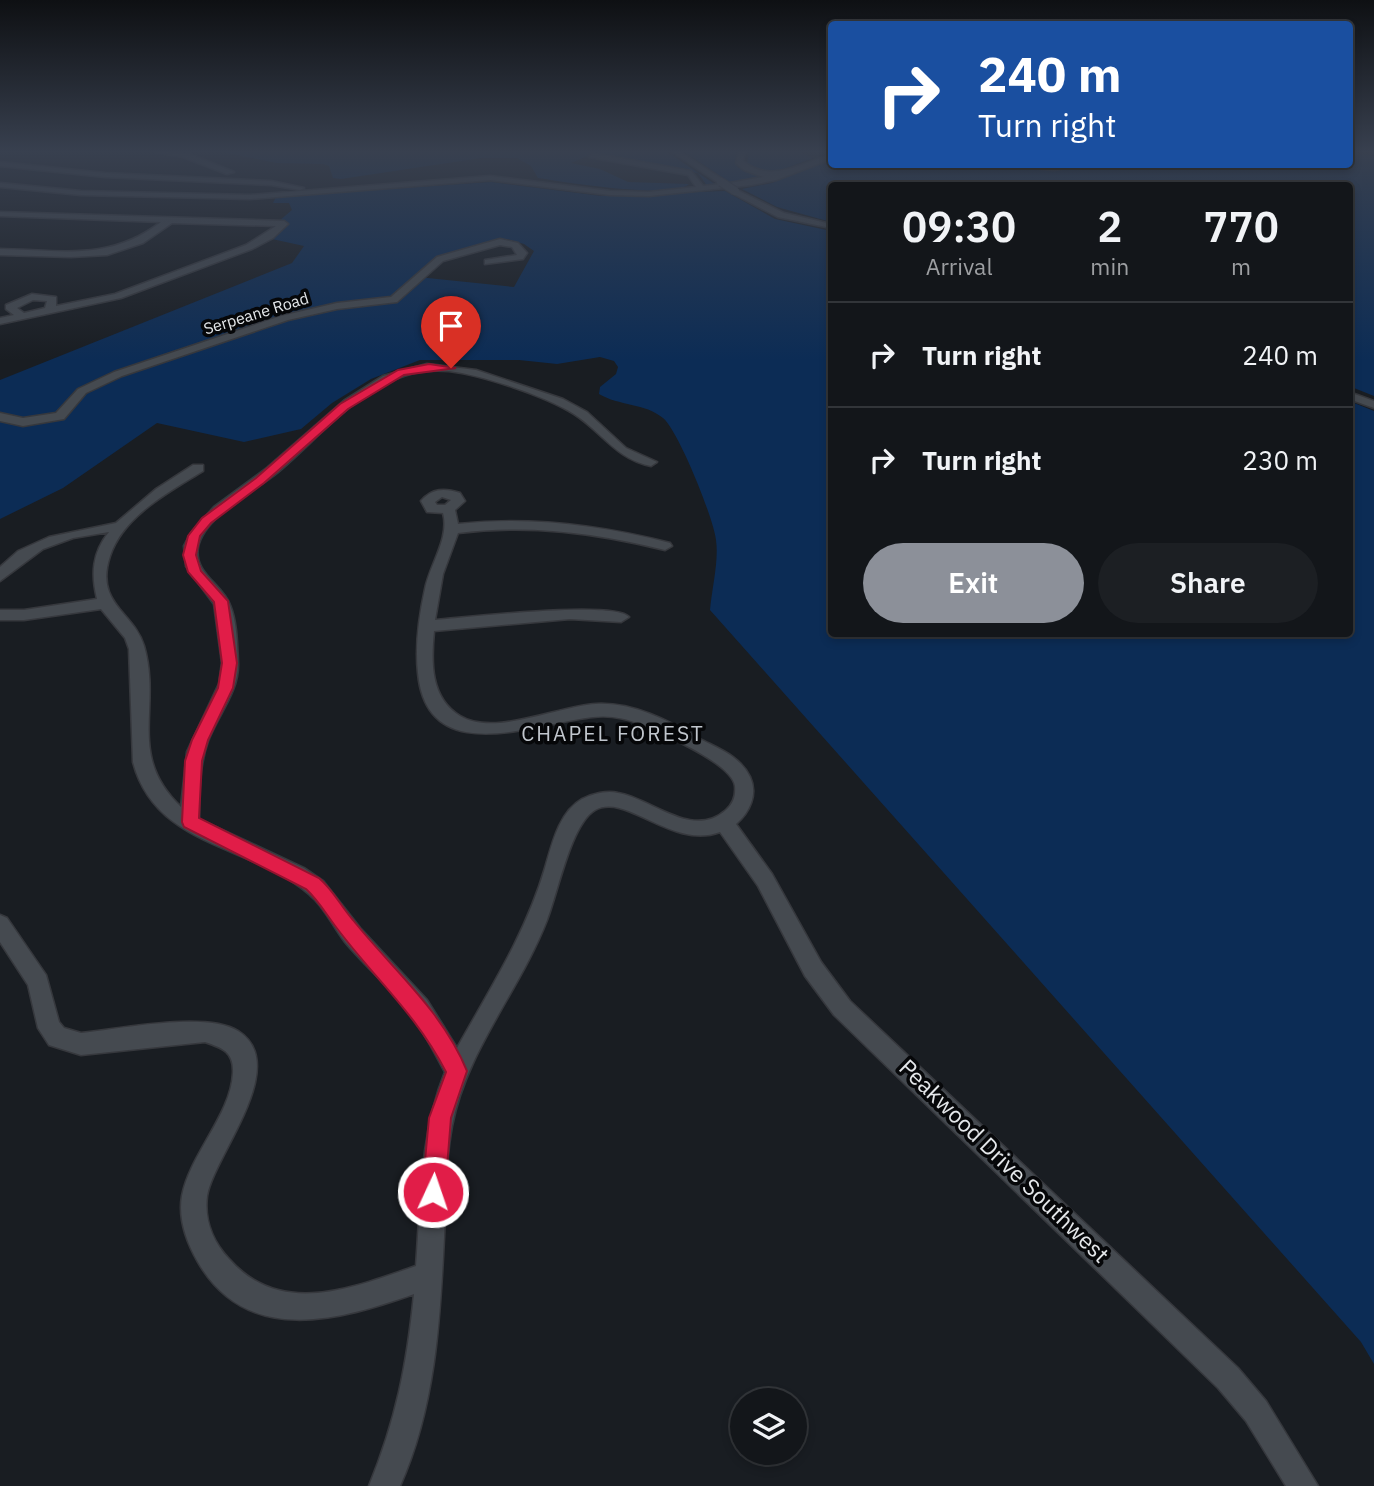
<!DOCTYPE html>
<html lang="en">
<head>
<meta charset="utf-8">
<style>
  body { margin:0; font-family:"IBM Plex Sans",sans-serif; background:#1c1f23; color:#f1f3f6; height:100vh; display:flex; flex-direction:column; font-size:26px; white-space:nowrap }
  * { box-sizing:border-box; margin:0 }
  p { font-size:23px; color:#9d9fa2 }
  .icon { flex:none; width:38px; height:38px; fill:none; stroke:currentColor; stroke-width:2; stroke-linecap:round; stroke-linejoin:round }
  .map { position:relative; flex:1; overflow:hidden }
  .details { position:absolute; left:828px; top:182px; width:525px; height:455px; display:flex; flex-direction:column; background:#13161a; border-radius:7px; box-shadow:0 4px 10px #0003,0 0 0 2px #323539 }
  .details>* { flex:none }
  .banner { position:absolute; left:828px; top:21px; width:525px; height:147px; border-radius:7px; box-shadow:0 4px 10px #0003,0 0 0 2px #323539; background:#1a4fa0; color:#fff; overflow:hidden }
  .controls { position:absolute; left:730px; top:1388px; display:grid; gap:14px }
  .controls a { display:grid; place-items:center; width:77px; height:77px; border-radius:50%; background:#13161a; box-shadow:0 4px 10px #0003,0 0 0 2px #323539; font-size:35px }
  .pin { position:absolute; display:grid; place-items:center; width:60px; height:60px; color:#fff; margin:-72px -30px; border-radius:50% 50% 50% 0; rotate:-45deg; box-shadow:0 0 7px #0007 }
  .pin .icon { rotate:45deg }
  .me { position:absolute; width:77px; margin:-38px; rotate:3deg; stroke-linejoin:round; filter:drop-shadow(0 0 5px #0008) }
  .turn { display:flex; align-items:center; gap:24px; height:147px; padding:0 35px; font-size:32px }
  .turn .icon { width:91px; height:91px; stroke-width:2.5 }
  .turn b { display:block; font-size:49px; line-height:60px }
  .eta { display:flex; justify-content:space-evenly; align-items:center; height:119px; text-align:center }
  .eta b { font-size:42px; font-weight:600; line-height:49px }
  .cta { display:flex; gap:14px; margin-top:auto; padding:14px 35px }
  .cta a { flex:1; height:80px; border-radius:42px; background:#8c9099; color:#fff; font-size:28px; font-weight:600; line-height:80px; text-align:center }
  .cta a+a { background:#1c1f23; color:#f1f3f6 }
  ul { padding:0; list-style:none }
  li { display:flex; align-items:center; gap:21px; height:105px; padding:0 35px; border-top:2px solid #323539 }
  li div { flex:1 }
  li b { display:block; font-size:26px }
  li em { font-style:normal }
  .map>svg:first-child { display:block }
  .green { fill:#0c2c55; fill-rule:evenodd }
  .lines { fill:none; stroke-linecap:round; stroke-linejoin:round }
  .minor-casing { stroke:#36383d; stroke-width:3 }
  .minor { fill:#454a50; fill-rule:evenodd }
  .minor-bridge-casing { stroke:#36383d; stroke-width:10; stroke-linecap:butt }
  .minor-bridge { stroke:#454a50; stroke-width:8 }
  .route { fill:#e11d48; stroke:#92132f; stroke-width:2 }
  .labels { text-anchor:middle; stroke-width:7; stroke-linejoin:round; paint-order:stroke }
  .far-street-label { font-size:16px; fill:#e4e7ea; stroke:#060709 }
  .neighbourhood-label { font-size:21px; letter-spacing:2px; fill:#c1c6cd; stroke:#060709 }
  .near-street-label { font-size:23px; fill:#e4e7ea; stroke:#060709 }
</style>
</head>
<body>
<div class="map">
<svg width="1374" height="1486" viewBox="0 0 1374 1486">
  <rect width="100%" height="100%" fill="#191d22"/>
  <path class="green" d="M 222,152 L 596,152 L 571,163 L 600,169 L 628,182 L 689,184 C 672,200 565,182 538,178 L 531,166 L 517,158 L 481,158 L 341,179 L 333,178 L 329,166 L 323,164 L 277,163 Z
    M 596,152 L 667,152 L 716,185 L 708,187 L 698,173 L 628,161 Z
    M 685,152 L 735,152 L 737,167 L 763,177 L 732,184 Z
    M 749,152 L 800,152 L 813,158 L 770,174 L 747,164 Z
    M 1349,152 L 1374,156 L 1374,396 L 1349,386 L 1349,186 L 831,186 L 831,222 L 777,207 L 742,189 L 772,183 L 831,160 L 831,164 L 977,164 L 1051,170 L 1101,164 L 1182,165 L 1191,169 L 1203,164 L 1349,164 Z
    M 491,182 L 601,196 L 725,191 L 775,219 L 831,231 L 831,634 L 1349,634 L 1349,401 L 1374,411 L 1374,1364 L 1361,1342 L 710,610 C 712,588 719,561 716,540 C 714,519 678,430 663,418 C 645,403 619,406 599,394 L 600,387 L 616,374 L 618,367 L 614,361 L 600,357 L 557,364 L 519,360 L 420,360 L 371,379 L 332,403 L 301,429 L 244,442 L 157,423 L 63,488 L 0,519 L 0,380 L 292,263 L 304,246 L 272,239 L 266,232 L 292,210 L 289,203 L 273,203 L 276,197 ZM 507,239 L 524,244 L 534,251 L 514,287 L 418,277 C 445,253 471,243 507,239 Z"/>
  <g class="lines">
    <defs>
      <path id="minor" d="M 156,152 L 187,153 L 234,172 L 227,174 L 183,157 Z
        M 673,152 L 680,152 L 724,180 L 724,184 L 763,177 L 744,170 L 736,163 L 739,152 L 745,152 L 743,161 C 770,184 801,163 831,155 L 831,159 L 776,180 L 751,185 L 649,196 L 610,195 L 490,180 L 250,199 L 81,195 L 0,187 L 0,183 L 81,191 L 250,195 L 490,176 L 610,191 L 649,192 L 696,187 L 688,175 L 589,157 L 592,153 L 691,171 L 703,186 L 720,184 Z
        M 0,162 L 105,173 L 271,181 L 304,188 L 300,190 L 271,185 L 105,177 L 0,166 Z
        M 990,164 L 1092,164 L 1054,170 Z
        M 735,189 L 784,213 L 831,224 L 831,228 L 778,217 L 732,193 Z
        M 0,212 L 284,221 L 288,224 L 273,238 L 252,249 L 121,298 L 0,324 L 0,318 L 14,315 L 6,309 L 6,305 L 32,294 L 56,297 L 56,306 L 115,294 L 246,245 L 276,226 L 172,223 L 143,243 L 107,255 L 71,257 L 0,255 L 0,249 C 61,250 109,262 161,222 L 0,216 ZM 33,300 L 47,301 L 45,308 L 24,313 L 17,308 Z
        M 500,239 L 518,243 L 527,253 L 523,259 L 485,264 L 485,260 L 517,255 L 512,247 L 500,245 L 443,261 L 397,302 L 337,309 L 288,320 L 122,376 L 86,393 L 64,419 L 23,426 L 0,421 L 0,413 L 23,418 L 56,413 L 78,389 L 114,372 L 281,316 L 337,303 L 391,297 L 437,257 Z
        M 427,364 L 476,370 L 563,399 L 587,412 L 626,448 L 657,462 L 651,466 C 616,459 602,432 574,414 C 546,396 482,375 449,371 C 429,369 411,372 393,380 C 347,401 315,441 278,472 C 255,491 204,516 198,547 C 193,573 222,584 230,605 C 237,622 237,644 238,663 C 239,692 218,714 208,741 C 199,766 199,793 199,819 L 304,868 L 323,881 L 360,928 L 427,1000 L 457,1048 C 490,989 526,933 545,868 C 552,844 559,812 582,799 C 592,794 607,790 618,793 C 653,799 692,840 726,810 C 733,804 736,796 735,786 C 732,763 661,733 640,724 C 625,718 609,715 593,717 C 535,723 427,770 418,673 C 415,645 419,616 425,589 C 430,564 450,538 443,513 L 427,512 L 421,501 C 432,488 445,488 460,493 L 465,501 L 455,510 L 458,524 C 530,516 600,525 670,543 L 672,546 L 665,550 C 596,533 529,524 458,533 L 443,574 L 435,620 C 464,618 613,600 629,617 L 621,622 L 570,619 L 434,631 C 431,662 430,698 460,716 C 494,737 558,706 596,704 C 633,702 669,721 700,739 C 719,749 740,756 750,777 C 758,794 750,812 736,824 L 772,874 L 821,962 L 850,1001 L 1238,1368 L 1266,1401 L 1318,1486 L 1286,1486 L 1246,1421 L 1218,1388 L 834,1015 L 805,976 L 758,886 L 720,832 C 672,850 626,792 595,810 C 571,824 558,892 547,920 C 520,990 466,1051 452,1126 C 445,1163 446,1200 444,1237 C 440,1322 435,1408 400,1486 L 369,1486 C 396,1420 407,1365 414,1294 C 340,1320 247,1347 198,1262 C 187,1243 178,1219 182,1196 C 190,1154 231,1115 233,1073 C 234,1052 223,1048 205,1042 L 81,1055 L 49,1045 L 38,1028 L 28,985 L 0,942 L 0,915 L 7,918 L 46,975 L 59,1022 L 64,1028 L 81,1033 C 120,1029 206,1011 238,1031 C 292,1065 214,1155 207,1196 C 204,1220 213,1242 229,1259 C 281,1318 352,1288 416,1266 C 421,1200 420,1134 445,1072 C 434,1052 424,1031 410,1013 C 390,987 365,966 345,942 C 333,927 325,907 310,895 C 253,844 156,849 133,762 L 129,649 L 125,638 L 101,609 L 24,620 L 0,620 L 0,610 L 24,610 L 97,599 C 91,574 92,553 109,532 L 73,538 L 43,549 L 0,581 L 0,567 L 18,551 L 49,537 L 116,523 L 156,489 L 193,465 L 203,465 L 203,471 C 169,492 123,516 110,556 C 94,604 134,612 144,646 C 162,708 126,755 181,807 L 187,752 L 219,684 L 222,663 L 214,604 L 186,566 L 184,546 L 191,533 L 214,507 L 267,468 L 345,400 L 383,376 ZM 442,497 L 451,500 L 445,505 L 437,505 L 435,502 Z
        M 1349,392 L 1374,401 L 1374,408 L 1349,399 Z"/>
    </defs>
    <use href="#minor" class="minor-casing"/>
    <use href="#minor" class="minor"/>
    <defs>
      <path id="minor-bridge" d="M 721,182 L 735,191"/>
    </defs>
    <use href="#minor-bridge" class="minor-bridge-casing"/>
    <use href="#minor-bridge" class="minor-bridge"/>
  </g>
  <linearGradient id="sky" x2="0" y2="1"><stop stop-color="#0e1013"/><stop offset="0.42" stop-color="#38404f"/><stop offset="1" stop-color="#38404f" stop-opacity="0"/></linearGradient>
  <rect width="1374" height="360" fill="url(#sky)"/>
  <path class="route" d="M 429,364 L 456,368 L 404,375 L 348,409 L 264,483 L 211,523 L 200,536 L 196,555 L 201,571 L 228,601 L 237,663 L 233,688 L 208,740 L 202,761 L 199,818 L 319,878 C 334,891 340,905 353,920 C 393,970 442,1010 467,1071 L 451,1118 L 445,1192 L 441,1200 L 433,1203 L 425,1200 L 422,1192 L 429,1118 L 446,1072 C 416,1014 377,981 339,931 C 327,916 320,902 306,889 L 184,827 L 182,822 L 185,761 L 192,740 L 218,688 L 222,663 L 214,602 L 188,572 L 183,555 L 188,536 L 202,518 L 256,478 L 340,404 L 398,370 Z"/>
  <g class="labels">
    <g class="far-street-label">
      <text transform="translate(256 313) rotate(-17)" y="6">Serpeane Road</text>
    </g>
    <g class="neighbourhood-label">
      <text x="613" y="741">CHAPEL FOREST</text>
    </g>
    <g class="near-street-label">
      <text transform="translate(1004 1161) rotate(44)" y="8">Peakwood Drive Southwest</text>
    </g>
  </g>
</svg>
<div class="controls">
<a><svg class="icon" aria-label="layers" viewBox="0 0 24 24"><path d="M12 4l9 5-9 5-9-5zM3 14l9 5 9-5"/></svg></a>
</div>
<div class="pin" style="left:451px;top:368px;background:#d93025"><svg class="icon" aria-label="arrive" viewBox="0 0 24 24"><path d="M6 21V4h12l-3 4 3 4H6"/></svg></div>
<svg class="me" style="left:433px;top:1192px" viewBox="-20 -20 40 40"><circle r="17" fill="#e11d48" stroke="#fff" stroke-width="3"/><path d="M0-11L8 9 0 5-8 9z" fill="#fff"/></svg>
<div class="banner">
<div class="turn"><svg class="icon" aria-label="right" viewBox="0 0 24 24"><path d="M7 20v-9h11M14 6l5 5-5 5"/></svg><div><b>240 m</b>Turn right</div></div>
</div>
<section class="details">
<div class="eta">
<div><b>09:30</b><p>Arrival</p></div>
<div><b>2</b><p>min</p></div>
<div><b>770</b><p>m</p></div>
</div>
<ul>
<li><svg class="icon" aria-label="right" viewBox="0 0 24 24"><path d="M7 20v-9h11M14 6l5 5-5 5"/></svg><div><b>Turn right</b></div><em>240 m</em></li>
<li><svg class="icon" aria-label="right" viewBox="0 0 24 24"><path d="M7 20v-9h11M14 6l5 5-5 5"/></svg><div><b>Turn right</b></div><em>230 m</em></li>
</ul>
<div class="cta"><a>Exit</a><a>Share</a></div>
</section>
</div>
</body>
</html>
